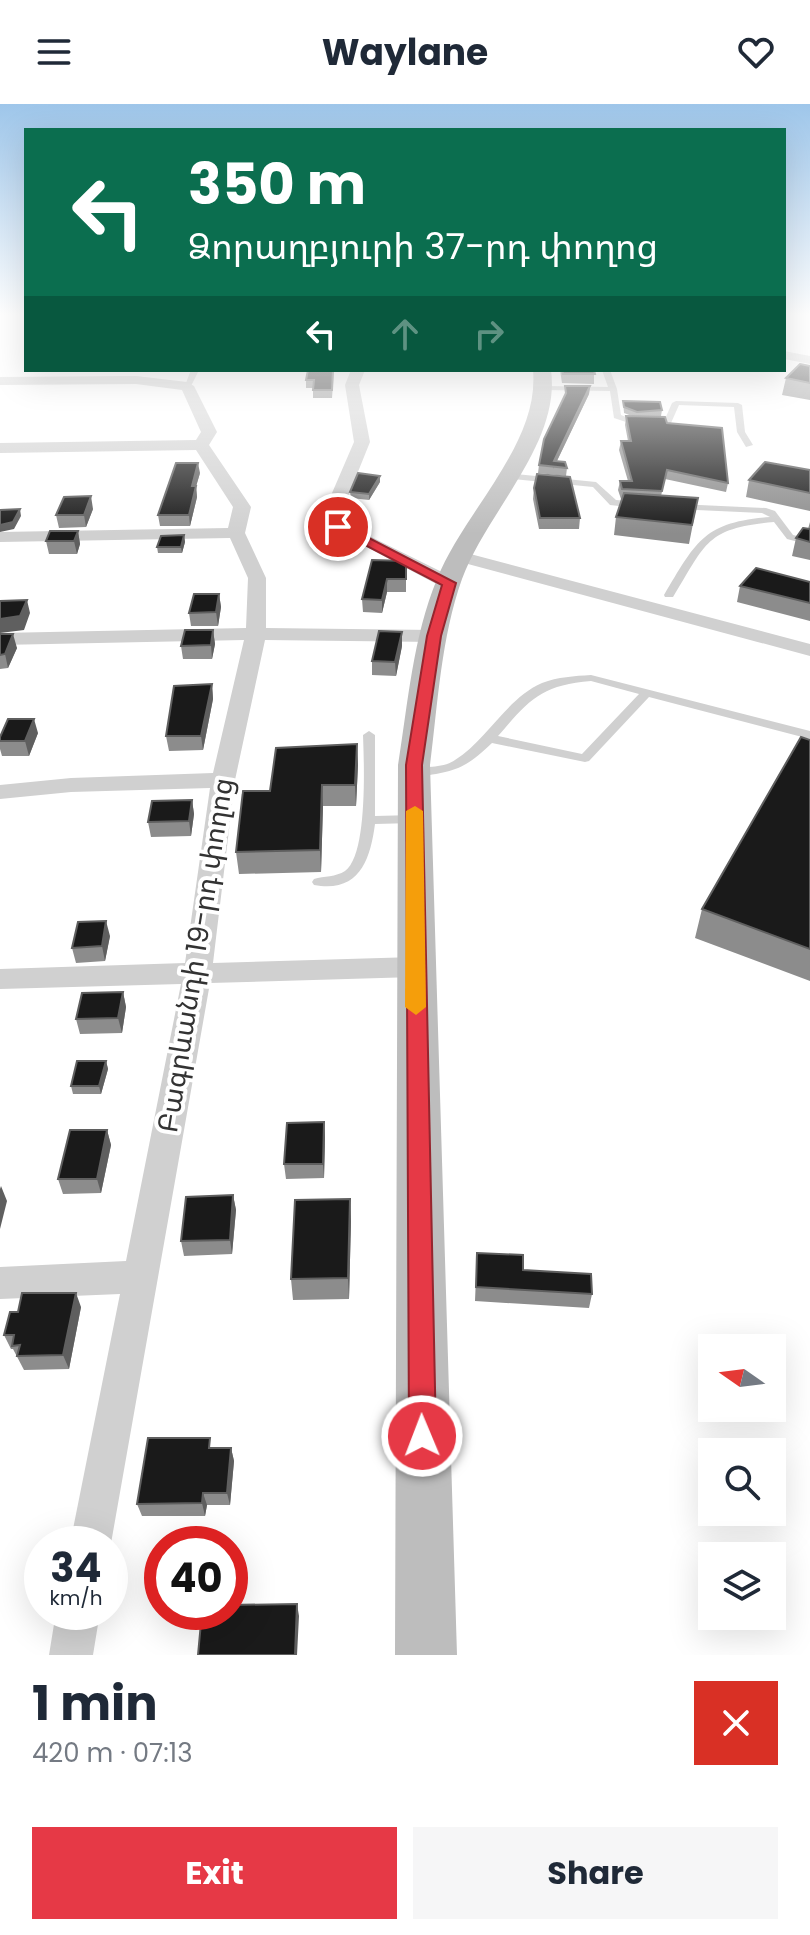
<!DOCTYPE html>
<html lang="en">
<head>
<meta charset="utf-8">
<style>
  body { margin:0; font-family:Poppins,"Noto Sans Armenian",sans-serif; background:#f6f6f7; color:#1f2937; height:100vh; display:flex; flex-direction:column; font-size:30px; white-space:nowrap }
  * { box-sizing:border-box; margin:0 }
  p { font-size:26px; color:#747a83 }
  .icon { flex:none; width:44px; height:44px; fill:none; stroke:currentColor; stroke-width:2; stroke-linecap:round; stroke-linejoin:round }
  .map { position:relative; height:1551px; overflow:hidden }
  .side { display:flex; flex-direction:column; background:#fff; flex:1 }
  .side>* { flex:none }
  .hud { position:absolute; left:24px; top:24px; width:762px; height:244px; border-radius:0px; box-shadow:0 8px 32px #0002; background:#0b6e4f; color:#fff; overflow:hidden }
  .needle { width:52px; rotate:284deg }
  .buttons { position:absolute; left:698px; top:1230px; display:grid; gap:16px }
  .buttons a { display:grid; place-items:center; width:88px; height:88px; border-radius:0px; background:#fff; box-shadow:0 8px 32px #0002; font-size:40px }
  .speed { position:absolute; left:24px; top:1422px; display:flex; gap:16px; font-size:40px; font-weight:700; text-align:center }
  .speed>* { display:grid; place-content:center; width:104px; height:104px; border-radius:50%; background:#fff; box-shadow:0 8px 32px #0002; line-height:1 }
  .speed small { font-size:20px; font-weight:400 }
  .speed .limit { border:12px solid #d22; background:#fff; color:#111 }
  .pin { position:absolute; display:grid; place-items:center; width:68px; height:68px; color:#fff; margin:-34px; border:4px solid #fff; border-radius:50%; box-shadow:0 2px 8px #0007 }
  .me { position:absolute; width:88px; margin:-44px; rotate:359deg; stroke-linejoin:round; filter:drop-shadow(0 0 6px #0008) }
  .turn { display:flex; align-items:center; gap:28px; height:168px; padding:0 32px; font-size:36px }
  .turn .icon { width:104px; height:104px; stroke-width:2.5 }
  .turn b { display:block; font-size:56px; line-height:68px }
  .lanes { display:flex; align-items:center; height:76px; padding:0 32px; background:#0003; justify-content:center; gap:40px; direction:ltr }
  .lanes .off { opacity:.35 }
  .round { display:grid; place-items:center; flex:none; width:84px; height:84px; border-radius:0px; background:#f6f6f7 }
  .summary { display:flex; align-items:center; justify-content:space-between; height:136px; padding:0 32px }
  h1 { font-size:48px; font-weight:700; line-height:60px }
  .cta { display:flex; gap:16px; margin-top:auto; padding:16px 32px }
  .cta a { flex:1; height:92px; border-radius:0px; background:#e63946; color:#fff; font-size:32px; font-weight:700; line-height:92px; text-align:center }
  .cta a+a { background:#f6f6f7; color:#1f2937 }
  header { display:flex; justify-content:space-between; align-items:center; height:104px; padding:0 32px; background:#fff; font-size:36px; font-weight:700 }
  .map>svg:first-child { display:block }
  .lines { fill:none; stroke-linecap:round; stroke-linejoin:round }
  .lane { fill:#d0d0d0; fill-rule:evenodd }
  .street { fill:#d0d0d0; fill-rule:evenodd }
  .secondary { fill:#bdbdbd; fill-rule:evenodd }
  .wall { fill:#8c8c8c }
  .shaded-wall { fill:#5f5f5f }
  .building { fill:#1a1a1a; stroke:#5f5f5f; stroke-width:2 }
  .route { fill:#e63946; stroke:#96252e; stroke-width:2 }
  .slow { fill:#f59e0b }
  .labels { text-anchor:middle; stroke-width:8; stroke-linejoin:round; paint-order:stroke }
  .street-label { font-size:28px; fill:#333; stroke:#fff }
</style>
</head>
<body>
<header><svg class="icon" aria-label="menu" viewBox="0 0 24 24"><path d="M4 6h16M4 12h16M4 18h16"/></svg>Waylane<svg class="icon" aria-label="heart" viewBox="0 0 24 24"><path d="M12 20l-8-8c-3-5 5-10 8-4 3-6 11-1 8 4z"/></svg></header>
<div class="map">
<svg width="810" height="1551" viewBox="0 0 810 1551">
  <rect width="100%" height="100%" fill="#fff"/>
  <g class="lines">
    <path class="lane" d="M 191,266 L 199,266 L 190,284 L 184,284 Z
      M 602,266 L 610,266 L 617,285 L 621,311 L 636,317 L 665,315 L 672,299 L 676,297 L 738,299 L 742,301 L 745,328 L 753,341 L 746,343 L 737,328 L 734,303 L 679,301 L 671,319 L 635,321 L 614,314 L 610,287 L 545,286 L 541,284 L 545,282 L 608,283 Z
      M 506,369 L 596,378 L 616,396 L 637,398 L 642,401 L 637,404 L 610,401 L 593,383 L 503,374 L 502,372 Z
      M 678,400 L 766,404 L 775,407 L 793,431 L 810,435 L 810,441 L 787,435 L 774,418 C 705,424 706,440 673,493 L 665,493 L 664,491 C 696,438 703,418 770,413 L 762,409 L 675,405 L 673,403 Z
      M 591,571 L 810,627 L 810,635 L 649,593 L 589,657 L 585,658 L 492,639 C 464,666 453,668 415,673 L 409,669 C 421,660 441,666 455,656 C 487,636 507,594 542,579 C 558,573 574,572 591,571 ZM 591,577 L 639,590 L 582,650 L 498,632 C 529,596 541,581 591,577 Z
      M 369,627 L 375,631 L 375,712 L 414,711 L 421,715 L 414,719 L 375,720 C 370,757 359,789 314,781 L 312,778 L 314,775 C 324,772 336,773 345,767 C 368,751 364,658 363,631 Z"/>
    <path class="street" d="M 784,247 L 810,252 L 810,260 L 784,255 Z
      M 351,266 L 365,266 L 359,281 L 370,338 L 341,410 L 345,420 L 456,475 L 456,483 L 442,483 L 329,423 L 323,410 L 354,338 L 345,281 Z
      M 136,272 L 187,278 L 194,282 L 217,328 L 209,341 L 251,403 L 245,429 L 266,474 L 266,524 L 434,526 L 444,532 L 434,538 L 265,536 L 235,676 L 213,859 L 415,853 L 425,856 L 429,863 L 425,870 L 415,873 L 210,879 L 110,1445 L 110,1440 L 70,1440 L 120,1190 L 0,1195 L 0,1163 L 126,1157 L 181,880 L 0,885 L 0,865 L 185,859 L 210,684 L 71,688 L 0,695 L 0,681 L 71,674 L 213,669 L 244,536 L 0,541 L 0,529 L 246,524 L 248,474 L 230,434 L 0,438 L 0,428 L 228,424 L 233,403 L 196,346 L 0,349 L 0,339 L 196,336 L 201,328 L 182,286 L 136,280 L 0,281 L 0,273 Z
      M 459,447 L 810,540 L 810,552 L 453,456 L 450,452 Z
      M 56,1508 L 100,1508 L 93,1551 L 49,1551 Z"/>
    <path class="secondary" d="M 533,266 L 551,266 C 561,340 487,407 462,475 C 441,534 438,599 430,661 L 457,1551 L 395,1551 L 398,661 C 408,599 413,533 437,475 C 464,407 540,340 533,266 Z"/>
  </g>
  <path class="wall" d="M 810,262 L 810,296 L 782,291 L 786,274 Z
    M 308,266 L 334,266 L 332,294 L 313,294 L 313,284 L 306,284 L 306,276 Z
    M 560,266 L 594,266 L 594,280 L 562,279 Z
    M 565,282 L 590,282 L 589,290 L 557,357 L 567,364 L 566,372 L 538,369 L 539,361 L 565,292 Z
    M 623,297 L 662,306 L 661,312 L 651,313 L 667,319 L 728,379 L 726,388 L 665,375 L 661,392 L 698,394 L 689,440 L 614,431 L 616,413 L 622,395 L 621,395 L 618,386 L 620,377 L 628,377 L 619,346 L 621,337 L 628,337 L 625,321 L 626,312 L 632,312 L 624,309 Z
    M 810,366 L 810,407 L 746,393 L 749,376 Z
    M 200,369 L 196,382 L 197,393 L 190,422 L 160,422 L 158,411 Z
    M 380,378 L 369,396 L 351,394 L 350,388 Z
    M 534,384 L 580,414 L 579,425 L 539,425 L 533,395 Z
    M 93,405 L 86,423 L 59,424 L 56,411 Z
    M 810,418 L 810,456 L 792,452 L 796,434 L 808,425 Z
    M 78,427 L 80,440 L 77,450 L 49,450 L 46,437 Z
    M 184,431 L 185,438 L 182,449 L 158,449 L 157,443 Z
    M 406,457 L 406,488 L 387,488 L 382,509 L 363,508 L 362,495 Z
    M 810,478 L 810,517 L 737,498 L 740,482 Z
    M 219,490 L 221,503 L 218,522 L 191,522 L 189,509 Z
    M 213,526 L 215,540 L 212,555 L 183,555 L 181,542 Z
    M 0,530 L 17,544 L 8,564 L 0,565 Z
    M 402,542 L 396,572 L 372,571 L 372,557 Z
    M 212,580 L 213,595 L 203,646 L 169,647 L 166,632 Z
    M 38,629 L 29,652 L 2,652 L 0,645 L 0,633 Z
    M 810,636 L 810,877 L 695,834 L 702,805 Z
    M 357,640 L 358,661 L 356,702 L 323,702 L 321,768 L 239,770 L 236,748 L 270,687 Z
    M 192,696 L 194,710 L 191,732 L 151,733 L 148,718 Z
    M 110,832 L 105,857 L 76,859 L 72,844 Z
    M 123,888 L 126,903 L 122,929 L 80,930 L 76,915 Z
    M 106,957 L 108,965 L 101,990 L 73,990 L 71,982 Z
    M 324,1018 L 325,1033 L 324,1074 L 286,1075 L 284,1060 Z
    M 107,1026 L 111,1041 L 101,1089 L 63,1090 L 58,1075 Z
    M 233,1091 L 236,1106 L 232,1150 L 184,1152 L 181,1137 Z
    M 350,1095 L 351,1117 L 349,1195 L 293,1196 L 291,1175 Z
    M 477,1149 L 592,1190 L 589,1204 L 475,1197 Z
    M 81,1203 L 69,1265 L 24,1266 L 13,1245 L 11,1245 L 4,1231 Z
    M 212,1344 L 231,1344 L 234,1357 L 230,1401 L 207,1401 L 205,1412 L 142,1412 L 137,1400 Z"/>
  <path class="shaded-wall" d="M 590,282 L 589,290 L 553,365 L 554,357 Z
    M 198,359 L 200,369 L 193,393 L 192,382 Z
    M 380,372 L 380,378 L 369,396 L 369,390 Z
    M 196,382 L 197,393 L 190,422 L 189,411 Z
    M 91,392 L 93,405 L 86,423 L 84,411 Z
    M 20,405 L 21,412 L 14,425 L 0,428 L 0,421 Z
    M 78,427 L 80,440 L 77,450 L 74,437 Z
    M 184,431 L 185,438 L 182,449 L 181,443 Z
    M 387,475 L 387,488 L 382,509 L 382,496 Z
    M 219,490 L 221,503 L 218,522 L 216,508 Z
    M 27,496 L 30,509 L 24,526 L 0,529 L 0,515 Z
    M 213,526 L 215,540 L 212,555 L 211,541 Z
    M 402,528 L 402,542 L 396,572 L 395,558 Z
    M 13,530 L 17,544 L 8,564 L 5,550 Z
    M 212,580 L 213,595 L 203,646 L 201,632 Z
    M 34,615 L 38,629 L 29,652 L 25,637 Z
    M 357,640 L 358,661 L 356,702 L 355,681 Z
    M 322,681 L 323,702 L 321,768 L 320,746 Z
    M 192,696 L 194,710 L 191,732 L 189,717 Z
    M 106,817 L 110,832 L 105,857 L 102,842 Z
    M 123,888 L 126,903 L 122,929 L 118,914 Z
    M 106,957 L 108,965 L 101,990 L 99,982 Z
    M 324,1018 L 325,1033 L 324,1074 L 323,1060 Z
    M 107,1026 L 111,1041 L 101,1089 L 97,1075 Z
    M 1,1082 L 7,1097 L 0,1125 L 0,1085 Z
    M 233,1091 L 236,1106 L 232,1150 L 230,1136 Z
    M 350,1095 L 351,1117 L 349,1195 L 348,1174 Z
    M 76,1189 L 81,1203 L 69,1265 L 63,1251 Z
    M 231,1344 L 234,1357 L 230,1401 L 227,1389 Z
    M 203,1389 L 207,1401 L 205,1412 L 202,1399 Z
    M 297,1500 L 299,1512 L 297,1551 L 295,1551 Z"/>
  <path class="building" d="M 800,260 L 810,262 L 810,279 L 786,274 Z
    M 308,266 L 333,266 L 332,286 L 313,286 L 314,276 L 306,276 Z
    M 562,266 L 594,266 L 595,270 L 563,270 Z
    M 565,282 L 590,282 L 554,357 L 565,358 L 567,364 L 539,361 L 544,335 L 566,289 Z
    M 623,297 L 660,298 L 662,306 L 637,308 L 624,303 Z
    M 626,312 L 665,313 L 667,319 L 722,324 L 728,379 L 667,366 L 662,387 L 622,385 L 620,377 L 632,377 L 621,337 L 631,337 Z
    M 765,358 L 810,366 L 810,389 L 749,376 Z
    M 176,359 L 198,359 L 192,382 L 196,382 L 189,411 L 158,411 Z
    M 358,369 L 380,372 L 369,390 L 350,388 Z
    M 537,370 L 570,373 L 580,414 L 540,414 L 534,384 Z
    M 624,389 L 698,394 L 692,421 L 616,413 Z
    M 91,392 L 84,411 L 56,411 L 64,393 Z
    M 20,405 L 13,418 L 0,421 L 0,406 Z
    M 803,424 L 810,425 L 810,438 L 796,434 Z
    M 50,427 L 78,427 L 74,437 L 46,437 Z
    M 184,431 L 181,443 L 157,443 L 161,432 Z
    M 372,456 L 406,457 L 406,475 L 387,475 L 382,496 L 362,495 Z
    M 756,464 L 810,478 L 810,499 L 740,482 Z
    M 194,490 L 219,490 L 216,508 L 189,509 Z
    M 27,496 L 20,512 L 0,515 L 0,497 Z
    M 185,526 L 213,526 L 211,541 L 181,542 Z
    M 379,527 L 402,528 L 395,558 L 372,557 Z
    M 0,530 L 13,530 L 5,550 L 0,551 Z
    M 212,580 L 201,632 L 166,632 L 174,582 Z
    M 8,615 L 34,615 L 25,637 L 0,637 L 0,633 Z
    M 801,633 L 810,636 L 810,845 L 702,805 Z
    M 357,640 L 355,681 L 322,681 L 320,746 L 236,748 L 243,687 L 270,687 L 276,644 Z
    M 192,696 L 189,717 L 148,718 L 152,697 Z
    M 106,817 L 102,842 L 72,844 L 78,818 Z
    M 123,888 L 118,914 L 76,915 L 82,889 Z
    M 77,957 L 106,957 L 99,982 L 71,982 Z
    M 324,1018 L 323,1060 L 284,1060 L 287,1019 Z
    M 70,1026 L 107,1026 L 97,1075 L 58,1075 Z
    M 233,1091 L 230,1136 L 181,1137 L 186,1093 Z
    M 350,1095 L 348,1174 L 291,1175 L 295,1096 Z
    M 477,1149 L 523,1151 L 523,1166 L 591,1170 L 592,1190 L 476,1183 Z
    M 22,1189 L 76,1189 L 63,1251 L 17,1252 L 20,1241 L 12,1242 L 14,1231 L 4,1231 L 10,1208 L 18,1208 Z
    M 148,1334 L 210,1334 L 209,1344 L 231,1344 L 227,1389 L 203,1389 L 202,1399 L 137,1400 Z
    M 297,1500 L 295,1551 L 198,1551 L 202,1508 L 230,1508 L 230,1501 Z"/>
  <linearGradient id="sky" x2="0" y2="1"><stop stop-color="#9ec6ea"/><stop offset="0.49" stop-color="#fff"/><stop offset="1" stop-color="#fff" stop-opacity="0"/></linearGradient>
  <rect width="810" height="430" fill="url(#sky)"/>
  <path class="route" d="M 334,420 L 342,420 L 456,479 L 441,532 L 422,661 L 436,1332 L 432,1342 L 422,1346 L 413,1342 L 409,1332 L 406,661 L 427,532 L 442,481 L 334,425 Z"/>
  <path class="slow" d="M 415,702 L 423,707 L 426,903 L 416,911 L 405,903 L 406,707 Z"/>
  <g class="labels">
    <g class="street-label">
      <text transform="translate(195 851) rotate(-81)" y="10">Բագրևանդի 19-րդ փողոց</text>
    </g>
  </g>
</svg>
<div class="buttons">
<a><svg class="needle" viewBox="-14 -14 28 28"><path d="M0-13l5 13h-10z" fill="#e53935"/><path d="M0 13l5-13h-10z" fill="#747a83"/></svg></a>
<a><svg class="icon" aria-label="search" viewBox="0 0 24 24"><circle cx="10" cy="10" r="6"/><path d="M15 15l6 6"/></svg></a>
<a><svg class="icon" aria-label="layers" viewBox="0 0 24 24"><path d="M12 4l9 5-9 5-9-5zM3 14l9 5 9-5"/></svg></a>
</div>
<div class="speed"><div>34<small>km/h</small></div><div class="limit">40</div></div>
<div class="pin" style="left:338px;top:423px;background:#d93025"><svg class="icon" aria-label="arrive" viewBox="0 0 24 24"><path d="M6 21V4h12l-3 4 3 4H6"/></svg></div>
<svg class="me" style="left:422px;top:1332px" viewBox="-20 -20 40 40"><circle r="17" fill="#e63946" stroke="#fff" stroke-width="3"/><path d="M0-11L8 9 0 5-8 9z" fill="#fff"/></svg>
<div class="hud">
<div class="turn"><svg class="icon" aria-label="left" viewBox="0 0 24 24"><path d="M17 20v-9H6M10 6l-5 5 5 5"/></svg><div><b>350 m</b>Ձորաղբյուրի 37-րդ փողոց</div></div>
<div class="lanes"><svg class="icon" aria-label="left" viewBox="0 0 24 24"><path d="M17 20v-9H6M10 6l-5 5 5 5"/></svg><svg class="icon off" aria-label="ahead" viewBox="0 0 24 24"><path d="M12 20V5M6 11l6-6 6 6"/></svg><svg class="icon off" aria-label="right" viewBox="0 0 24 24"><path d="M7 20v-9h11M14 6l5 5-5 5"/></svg></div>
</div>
</div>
<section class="side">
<div class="summary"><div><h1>1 min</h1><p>420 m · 07:13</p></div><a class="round" style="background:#d93025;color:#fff"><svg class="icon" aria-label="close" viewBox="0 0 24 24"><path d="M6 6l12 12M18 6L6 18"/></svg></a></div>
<div class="cta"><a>Exit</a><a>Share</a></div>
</section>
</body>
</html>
